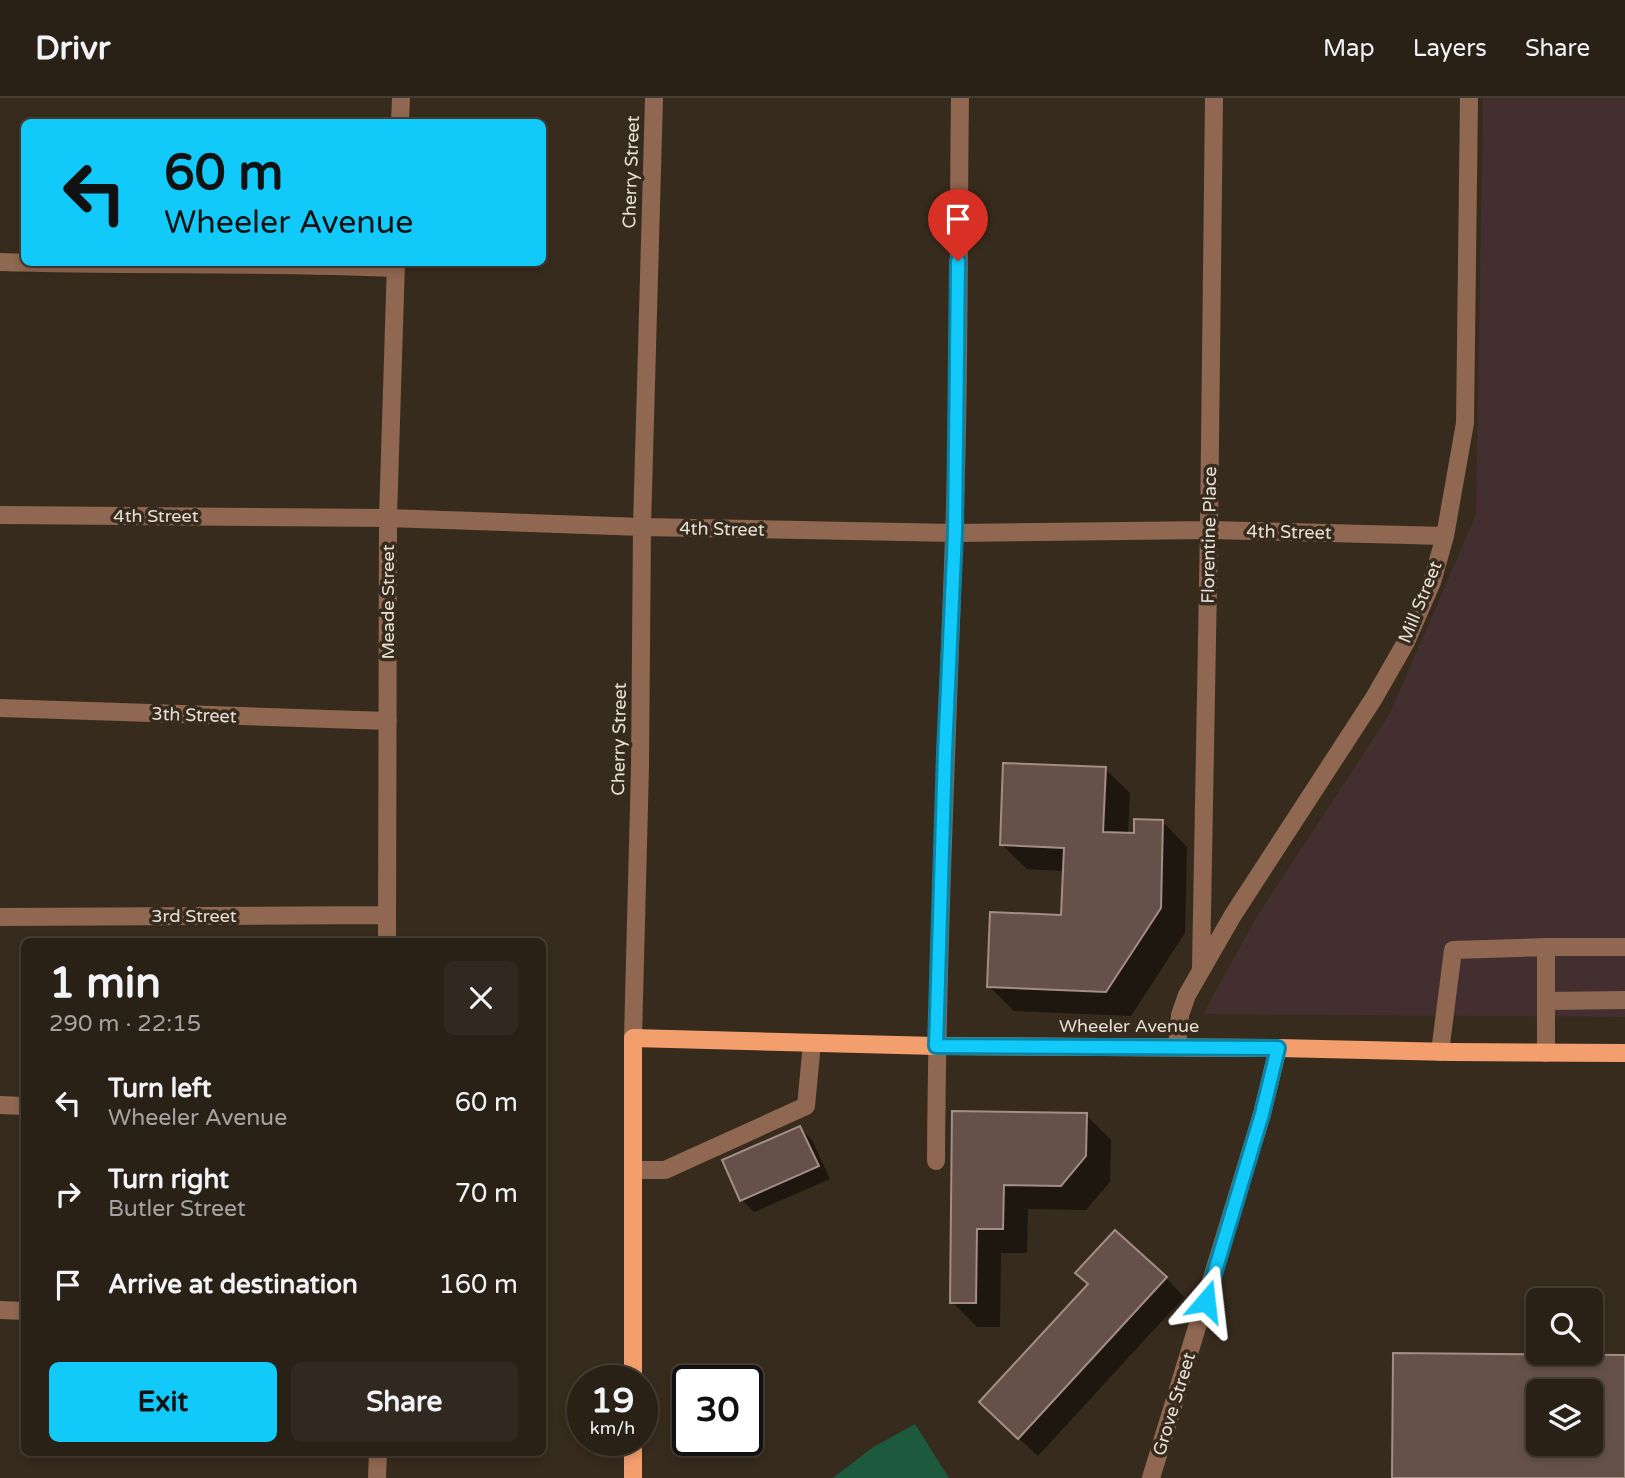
<!DOCTYPE html>
<html lang="en">
<head>
<meta charset="utf-8">
<style>
  body { margin:0; font-family:"Varela Round",sans-serif; background:#31281f; color:#f1f3f6; height:100vh; display:flex; flex-direction:column; font-size:26px; white-space:nowrap }
  * { box-sizing:border-box; margin:0 }
  p { font-size:23px; color:#a5a3a1 }
  .icon { flex:none; width:38px; height:38px; fill:none; stroke:currentColor; stroke-width:2; stroke-linecap:round; stroke-linejoin:round }
  .map { position:relative; flex:1; overflow:hidden }
  .sheet { position:absolute; left:21px; top:840px; width:525px; height:518px; display:flex; flex-direction:column; background:#292016; border-radius:10px; box-shadow:0 4px 10px #0003,0 0 0 2px #453e35 }
  .sheet>* { flex:none }
  .guide { position:absolute; left:21px; top:21px; width:525px; height:147px; border-radius:10px; box-shadow:0 4px 10px #0003,0 0 0 2px #453e35; background:#11cafa; color:#111; overflow:hidden }
  .controls { position:absolute; left:1526px; top:1190px; display:grid; gap:14px }
  .controls a { display:grid; place-items:center; width:77px; height:77px; border-radius:10px; background:#292016; box-shadow:0 4px 10px #0003,0 0 0 2px #453e35; font-size:35px }
  .speed { position:absolute; left:567px; top:1267px; display:flex; gap:14px; font-size:35px; font-weight:700; text-align:center }
  .speed>* { display:grid; place-content:center; width:91px; height:91px; border-radius:50%; background:#292016; box-shadow:0 4px 10px #0003,0 0 0 2px #453e35; line-height:1 }
  .speed small { font-size:18px; font-weight:400 }
  .speed .limit { border:4px solid #111; border-radius:10px; background:#fff; color:#111 }
  .pin { position:absolute; display:grid; place-items:center; width:60px; height:60px; color:#fff; margin:-72px -30px; border-radius:50% 50% 50% 0; rotate:-45deg; box-shadow:0 0 7px #0007 }
  .pin .icon { rotate:45deg }
  .me { position:absolute; width:77px; margin:-38px; rotate:17deg; stroke-linejoin:round; filter:drop-shadow(0 0 5px #0008) }
  .turn { display:flex; align-items:center; gap:24px; height:147px; padding:0 28px; font-size:32px }
  .turn .icon { width:91px; height:91px; stroke-width:2.5 }
  .turn b { display:block; font-size:49px; line-height:60px }
  .round { display:grid; place-items:center; flex:none; width:74px; height:74px; border-radius:10px; background:#31281f }
  .head { display:flex; align-items:center; justify-content:space-between; height:119px; padding:0 28px }
  h1 { font-size:42px; font-weight:800; line-height:52px }
  .button { display:flex; gap:14px; margin-top:auto; padding:14px 28px }
  .button a { flex:1; height:80px; border-radius:10px; background:#11cafa; color:#111; font-size:28px; font-weight:800; line-height:80px; text-align:center }
  .button a+a { background:#31281f; color:#f1f3f6 }
  ul { padding:0; list-style:none }
  li { display:flex; align-items:center; gap:21px; height:91px; padding:0 28px }
  li div { flex:1 }
  li b { display:block; font-size:26px }
  li em { font-style:normal }
  header { display:flex; align-items:center; gap:42px; box-sizing:border-box; height:98px; padding:0 35px; background:#292016; border-bottom:2px solid #453e35 }
  header strong { font-size:33px }
  nav { display:flex; gap:38px; margin-inline-start:auto; font-size:24px }
  .map>svg:first-child { display:block }
  .industrial { fill:#432f30 }
  .green { fill:#1d5a3d }
  .shadow { fill:#0007; fill-rule:evenodd }
  .building { fill:#655149; stroke:#a38d84; stroke-width:2; fill-rule:evenodd }
  .lines { fill:none; stroke-linecap:round; stroke-linejoin:round }
  .minor { stroke:#906750; stroke-width:18 }
  .major { stroke:#f39e6d; stroke-width:18 }
  .route-casing { stroke:#0b83a2; stroke-width:18 }
  .route { stroke:#11cafa; stroke-width:12 }
  .labels { text-anchor:middle; stroke-width:7; stroke-linejoin:round; paint-order:stroke }
  .street-label { font-size:18px; fill:#e8e0d7; stroke:#372b1d }
</style>
</head>
<body>
<header>
<strong>Drivr</strong>
<nav><a>Map</a><a>Layers</a><a>Share</a></nav>
</header>
<div class="map">
<svg width="1625" height="1380" viewBox="0 0 1625 1380">
  <rect width="100%" height="100%" fill="#372b1d"/>
  <path class="industrial" d="M 1483,0 L 1625,0 L 1625,919 L 1203,916 L 1256,820 L 1390,615 L 1476,417 Z"/>
  <path class="green" d="M 915,1326 L 949,1380 L 833,1380 L 872,1350 Z"/>
  <path class="shadow" d="M 1105,671 L 1130,695 L 1128,737 L 1136,737 L 1163,724 L 1187,749 L 1185,835 L 1131,918 L 1014,913 L 989,888 L 1063,819 L 1064,773 L 1027,771 L 1002,747 Z
    M 954,1015 L 1086,1017 L 1111,1042 L 1110,1084 L 1086,1112 L 1028,1111 L 1027,1155 L 1001,1155 L 1000,1229 L 977,1229 L 952,1204 Z
    M 800,1030 L 812,1042 L 830,1081 L 754,1114 L 742,1102 Z
    M 1166,1180 L 1184,1199 L 1038,1358 L 1000,1323 Z
    M 1394,1257 L 1625,1259 L 1625,1380 L 1394,1380 ZM 1538,1293 L 1591,1293 L 1591,1346 L 1538,1346 Z"/>
  <path class="building" d="M 1003,665 L 1106,669 L 1103,734 L 1134,735 L 1134,721 L 1163,722 L 1161,810 L 1106,894 L 987,889 L 990,814 L 1061,817 L 1064,750 L 1000,747 Z
    M 952,1013 L 1087,1015 L 1086,1058 L 1061,1088 L 1004,1087 L 1003,1131 L 977,1131 L 976,1205 L 950,1205 Z
    M 800,1028 L 819,1068 L 740,1103 L 722,1062 Z
    M 1115,1132 L 1167,1179 L 1018,1341 L 979,1304 L 1088,1186 L 1075,1175 Z
    M 1393,1255 L 1625,1257 L 1625,1380 L 1392,1380 ZM 1538,1293 L 1591,1293 L 1591,1346 L 1538,1346 Z"/>
  <g class="lines">
    <path class="minor" d="M 400,24 L 401,0
      M 0,164 C 132,168 264,164 396,170
      M 0,417 L 388,420 L 642,429 L 955,435 L 1209,432 L 1445,438
      M 0,610 L 388,623
      M 0,819 L 387,817
      M 387,844 L 388,420 L 396,164
      M 1201,870 L 1209,432 L 1214,0
      M 1547,903 L 1625,902
      M 633,940 L 640,669 L 642,429 L 654,0
      M 1177,949 L 1180,917 L 1187,897 L 1233,817 L 1374,600 L 1406,544 L 1432,484 L 1445,438 L 1465,325 L 1469,0
      M 1440,954 L 1453,852 L 1546,849
      M 1546,955 L 1546,849 L 1625,849
      M 0,1007 L 24,1008
      M 936,1063 C 937,854 947,646 954,438 C 960,292 958,146 960,0
      M 633,1072 L 665,1072 L 806,1008 L 812,945
      M 0,1212 L 24,1213
      M 377,1380 L 378,1354
      M 1151,1380 L 1262,1016 L 1278,950"/>
    <path class="major" d="M 633,1283 L 633,940 L 936,948 L 1278,950 L 1452,954 L 1625,955
      M 633,1380 L 633,1342"/>
  </g>
  <g class="lines">
    <defs>
      <path id="route" d="M 958,163 L 955,435 L 945,654 L 936,948 L 1278,950 L 1262,1016 L 1206,1203"/>
    </defs>
    <use href="#route" class="route-casing"/>
    <use href="#route" class="route"/>
  </g>
  <g class="labels">
    <g class="street-label">
      <text transform="translate(631 74) rotate(-88)" y="6">Cherry Street</text>
      <text x="156" y="424">4th Street</text>
      <text transform="translate(722 431) rotate(1)" y="6">4th Street</text>
      <text transform="translate(1289 434) rotate(1)" y="6">4th Street</text>
      <text transform="translate(1209 437) rotate(-89)" y="6">Florentine Place</text>
      <text transform="translate(388 504) rotate(-90)" y="6">Meade Street</text>
      <text transform="translate(1420 504) rotate(-68)" y="6">Mill Street</text>
      <text transform="translate(194 617) rotate(2)" y="6">3th Street</text>
      <text transform="translate(619 641) rotate(-89)" y="6">Cherry Street</text>
      <text x="194" y="824">3rd Street</text>
      <text x="1129" y="934">Wheeler Avenue</text>
      <text transform="translate(1174 1306) rotate(-73)" y="6">Grove Street</text>
    </g>
  </g>
</svg>
<div class="controls">
<a><svg class="icon" aria-label="search" viewBox="0 0 24 24"><circle cx="10" cy="10" r="6"/><path d="M15 15l6 6"/></svg></a>
<a><svg class="icon" aria-label="layers" viewBox="0 0 24 24"><path d="M12 4l9 5-9 5-9-5zM3 14l9 5 9-5"/></svg></a>
</div>
<div class="speed"><div>19<small>km/h</small></div><div class="limit">30</div></div>
<div class="pin" style="left:958px;top:163px;background:#d93025"><svg class="icon" aria-label="arrive" viewBox="0 0 24 24"><path d="M6 21V4h12l-3 4 3 4H6"/></svg></div>
<svg class="me" style="left:1206px;top:1203px" viewBox="-20 -20 40 40"><path d="M0-17L14 15 0 8-14 15z" fill="#11cafa" stroke="#fff" stroke-width="4"/></svg>
<div class="guide">
<div class="turn"><svg class="icon" aria-label="left" viewBox="0 0 24 24"><path d="M17 20v-9H6M10 6l-5 5 5 5"/></svg><div><b>60 m</b>Wheeler Avenue</div></div>
</div>
<section class="sheet">
<div class="head"><div><h1>1 min</h1><p>290 m · 22:15</p></div><a class="round"><svg class="icon" aria-label="close" viewBox="0 0 24 24"><path d="M6 6l12 12M18 6L6 18"/></svg></a></div>
<ul>
<li><svg class="icon" aria-label="left" viewBox="0 0 24 24"><path d="M17 20v-9H6M10 6l-5 5 5 5"/></svg><div><b>Turn left</b><p>Wheeler Avenue</p></div><em>60 m</em></li>
<li><svg class="icon" aria-label="right" viewBox="0 0 24 24"><path d="M7 20v-9h11M14 6l5 5-5 5"/></svg><div><b>Turn right</b><p>Butler Street</p></div><em>70 m</em></li>
<li><svg class="icon" aria-label="arrive" viewBox="0 0 24 24"><path d="M6 21V4h12l-3 4 3 4H6"/></svg><div><b>Arrive at destination</b></div><em>160 m</em></li>
</ul>
<div class="button"><a>Exit</a><a>Share</a></div>
</section>
</div>
</body>
</html>
